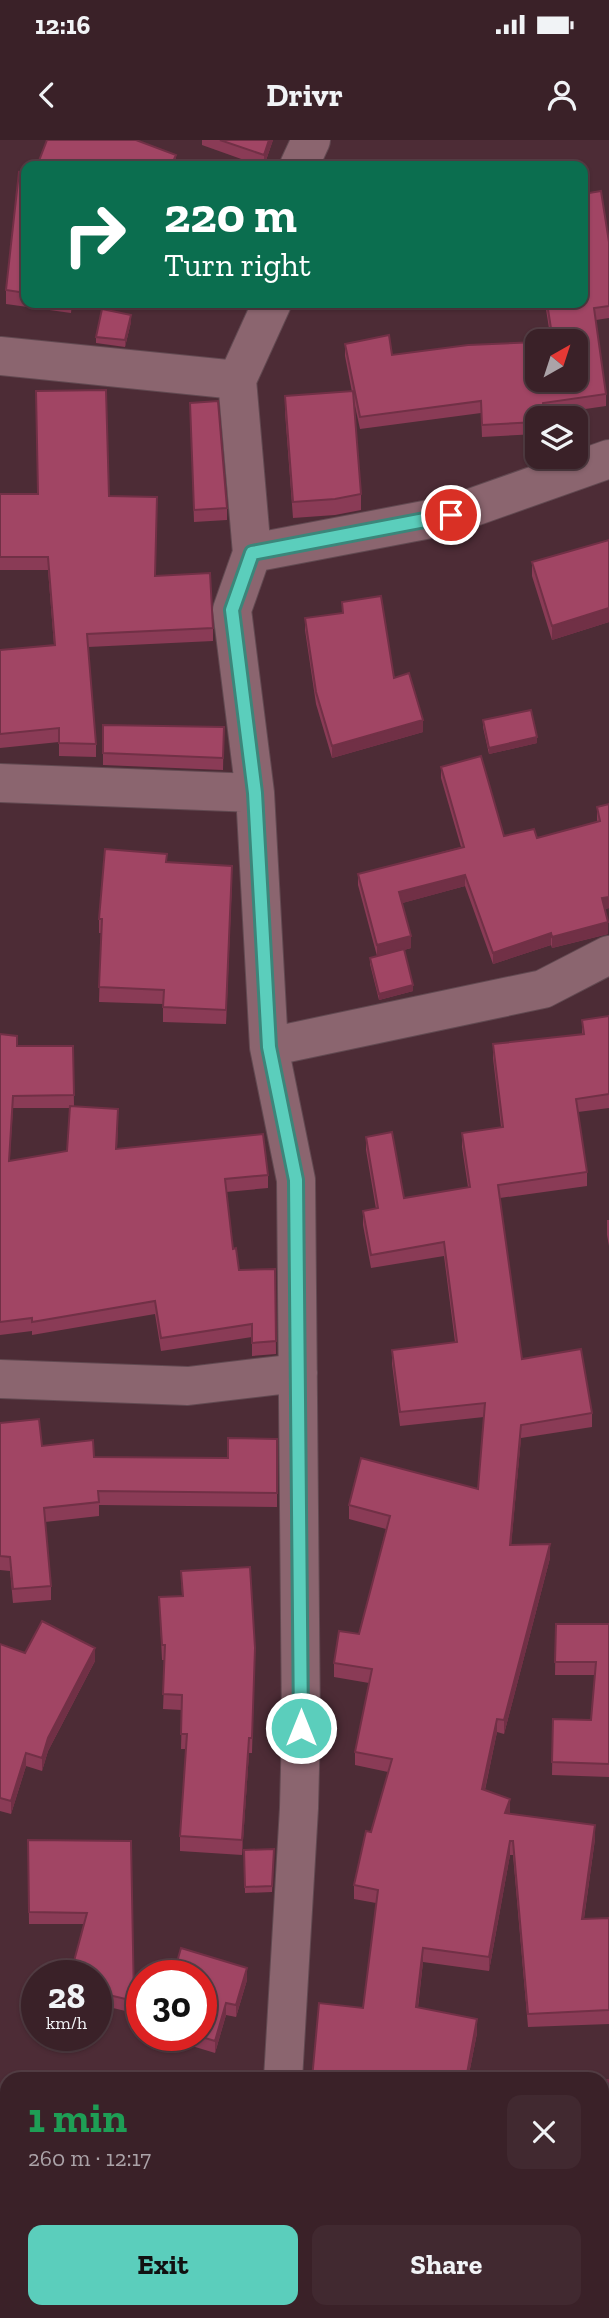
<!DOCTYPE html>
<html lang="en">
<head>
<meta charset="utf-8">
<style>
  body { margin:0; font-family:"Zilla Slab",serif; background:#412930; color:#f1f3f6; height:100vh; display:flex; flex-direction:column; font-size:26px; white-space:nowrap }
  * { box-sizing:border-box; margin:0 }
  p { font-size:23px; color:#aba3a8 }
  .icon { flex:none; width:38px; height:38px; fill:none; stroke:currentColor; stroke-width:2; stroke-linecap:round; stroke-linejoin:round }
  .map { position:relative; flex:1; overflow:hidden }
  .drawer { position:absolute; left:0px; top:1932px; width:609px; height:247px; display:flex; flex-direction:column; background:#3a2128; border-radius:21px 21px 0 0; box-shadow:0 2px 5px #0004,0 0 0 2px #543e45 }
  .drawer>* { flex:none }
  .banner { position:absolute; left:21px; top:21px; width:567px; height:147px; border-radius:14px; box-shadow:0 2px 5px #0004,0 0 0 2px #543e45; background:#0b6e4f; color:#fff; overflow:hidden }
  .needle { width:46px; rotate:39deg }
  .tools { position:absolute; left:525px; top:189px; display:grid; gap:14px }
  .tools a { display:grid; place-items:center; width:63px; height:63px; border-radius:14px; background:#3a2128; box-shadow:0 2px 5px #0004,0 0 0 2px #543e45; font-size:35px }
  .speed { position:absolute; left:21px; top:1820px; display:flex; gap:14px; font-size:35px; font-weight:700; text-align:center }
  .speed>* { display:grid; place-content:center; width:91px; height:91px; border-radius:50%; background:#3a2128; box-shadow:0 2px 5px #0004,0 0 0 2px #543e45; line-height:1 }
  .speed small { font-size:18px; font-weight:400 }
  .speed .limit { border:10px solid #d22; background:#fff; color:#111 }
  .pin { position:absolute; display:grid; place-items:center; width:60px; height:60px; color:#fff; margin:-30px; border:4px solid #fff; border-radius:50%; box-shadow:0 2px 7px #0007 }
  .me { position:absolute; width:77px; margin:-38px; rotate:0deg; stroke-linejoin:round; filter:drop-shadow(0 0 5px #0008) }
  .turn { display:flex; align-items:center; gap:24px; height:147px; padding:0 28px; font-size:32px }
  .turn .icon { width:91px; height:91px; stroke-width:2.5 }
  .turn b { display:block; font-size:49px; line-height:60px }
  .round { display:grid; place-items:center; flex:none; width:74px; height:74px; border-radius:14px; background:#412930 }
  .headline { display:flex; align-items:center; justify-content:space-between; height:119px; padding:0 28px }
  h1 { font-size:42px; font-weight:700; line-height:52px; color:#1e9e55 }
  .action { display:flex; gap:14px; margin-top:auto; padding:14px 28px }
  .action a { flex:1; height:80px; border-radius:14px; background:#5bcebc; color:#111; font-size:28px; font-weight:700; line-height:80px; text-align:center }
  .action a+a { background:#412930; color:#f1f3f6 }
  .status { display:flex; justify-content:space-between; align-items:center; height:49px; padding:0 35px; background:#3a2128; direction:ltr }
  .status svg { height:19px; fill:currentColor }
  header { display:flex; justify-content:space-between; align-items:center; height:91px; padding:0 28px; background:#3a2128; font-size:32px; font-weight:700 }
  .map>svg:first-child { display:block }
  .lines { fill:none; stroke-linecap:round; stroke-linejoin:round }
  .minor-casing { stroke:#624951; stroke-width:40 }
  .minor { stroke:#8b656f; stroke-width:38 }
  .wall { fill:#8a3b56; fill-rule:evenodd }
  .shaded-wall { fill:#713046 }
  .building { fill:#a14564; stroke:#713046; stroke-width:2 }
  .route-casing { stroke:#3b867a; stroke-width:18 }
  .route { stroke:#5bcebc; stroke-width:12 }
</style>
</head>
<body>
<div class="status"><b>12:16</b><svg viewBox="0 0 49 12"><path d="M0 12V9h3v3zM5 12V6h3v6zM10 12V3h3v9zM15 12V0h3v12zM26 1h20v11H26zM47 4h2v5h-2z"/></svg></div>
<header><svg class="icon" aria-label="back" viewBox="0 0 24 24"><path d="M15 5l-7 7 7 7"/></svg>Drivr<svg class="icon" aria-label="person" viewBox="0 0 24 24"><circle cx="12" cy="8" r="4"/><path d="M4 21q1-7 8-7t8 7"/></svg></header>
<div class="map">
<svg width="609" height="2178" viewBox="0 0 609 2178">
  <rect width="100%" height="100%" fill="#4d2c36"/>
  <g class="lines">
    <defs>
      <path id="minor" d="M 299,26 L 311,0
        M 272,163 L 237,240 L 252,413 L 232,470 L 255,653 L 269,907 L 296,1040 L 301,1588 L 299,1668 L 283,1939
        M 0,216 L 237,240
        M 252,413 L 451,375 L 609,319
        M 0,643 L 255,653
        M 269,907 L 543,849 L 609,815
        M 0,1239 L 188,1246 L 298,1233
        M 0,1987 L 7,1988
        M 602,2037 L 609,2038
        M 233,2178 L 234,2172"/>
    </defs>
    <use href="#minor" class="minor-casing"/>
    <use href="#minor" class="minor"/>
  </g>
  <path class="wall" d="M 202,0 L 273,0 L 264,26 L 261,26 L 202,5 Z
    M 26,33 L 26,163 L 72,163 L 71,173 L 6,164 L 6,150 Z
    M 609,102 L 609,178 L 596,180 L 606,254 L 606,266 L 544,275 L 537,278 L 537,294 L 482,297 L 481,273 L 360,289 L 353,257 L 361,354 L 361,370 L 335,375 L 293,378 L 285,272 L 285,256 L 352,252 L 345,216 L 345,204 L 392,215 L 551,201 L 545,163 L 583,163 Z
    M 131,182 L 125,207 L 96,203 L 96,197 Z
    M 190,263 L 227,368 L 227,380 L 194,382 Z
    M 0,354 L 109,356 L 156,436 L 213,488 L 213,501 L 88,507 L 96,604 L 96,617 L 59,616 L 59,602 L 0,608 L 0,510 L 54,505 L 48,430 L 0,430 Z
    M 609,400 L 609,482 L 552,500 L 532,436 L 532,422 Z
    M 342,462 L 394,538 L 423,592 L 332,618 L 316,564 L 305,490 L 305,478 L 342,473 Z
    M 483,580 L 537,603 L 489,614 L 483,587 Z
    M 103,585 L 224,587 L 223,630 L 103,625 Z
    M 441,627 L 504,696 L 537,698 L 597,682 L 597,667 L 609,664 L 609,768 L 605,769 L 608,794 L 552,808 L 551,805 L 493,824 L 465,746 L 402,763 L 411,808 L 404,810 L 413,851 L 379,860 L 370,824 L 370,818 L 377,816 L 358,745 L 358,734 L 461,707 L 441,638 Z
    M 167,722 L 232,740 L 226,884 L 163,882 L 163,864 L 99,862 L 101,793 L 99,793 L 99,779 Z
    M 609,876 L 609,968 L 578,972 L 587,1032 L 587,1046 L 500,1058 L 522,1219 L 592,1273 L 592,1287 L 521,1298 L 511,1405 L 550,1418 L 504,1594 L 497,1592 L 485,1650 L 510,1674 L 595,1699 L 584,1779 L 609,1778 L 609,1884 L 528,1887 L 513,1715 L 510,1715 L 489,1831 L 423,1822 L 418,1868 L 477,1893 L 468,1939 L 312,1939 L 363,1868 L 376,1763 L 354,1759 L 354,1745 L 371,1692 L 388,1632 L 355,1625 L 355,1612 L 369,1543 L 334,1537 L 334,1523 L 359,1494 L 386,1389 L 349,1379 L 349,1365 L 478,1349 L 484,1277 L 400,1286 L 392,1224 L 392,1210 L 455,1202 L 444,1116 L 371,1128 L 363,1085 L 363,1071 L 376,1069 L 366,1010 L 366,997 L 404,1058 L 468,1047 L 462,1007 L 462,993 L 501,987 L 493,918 L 493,904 L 582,894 L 582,880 Z
    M 0,894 L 17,906 L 73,906 L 74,966 L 118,982 L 117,1009 L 268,1035 L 268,1048 L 226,1052 L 233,1109 L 239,1130 L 275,1129 L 276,1214 L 252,1216 L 252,1197 L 161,1211 L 155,1174 L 32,1195 L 32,1191 L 0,1195 ZM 13,968 L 70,968 L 67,1011 L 9,1021 Z
    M 607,1080 L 609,1080 L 609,1106 L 607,1095 Z
    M 0,1283 L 42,1306 L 94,1317 L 228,1318 L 277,1299 L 277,1367 L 99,1365 L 99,1376 L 45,1382 L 51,1446 L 51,1460 L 13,1463 L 10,1431 L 0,1430 Z
    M 181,1431 L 255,1508 L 252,1613 L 249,1613 L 242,1715 L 180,1711 L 180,1696 L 186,1609 L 181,1609 L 182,1570 L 163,1569 L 165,1520 L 162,1520 L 159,1457 L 182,1456 Z
    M 556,1484 L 609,1484 L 609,1637 L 552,1635 L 553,1579 L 591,1580 L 595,1535 L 555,1535 Z
    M 0,1504 L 25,1513 L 95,1521 L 48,1611 L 42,1631 L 26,1626 L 11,1674 L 0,1671 Z
    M 131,1701 L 134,1873 L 96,1864 L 96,1836 L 84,1784 L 29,1784 L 28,1712 Z
    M 274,1709 L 272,1752 L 245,1753 L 244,1710 Z
    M 201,1836 L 247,1840 L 236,1877 L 226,1875 L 215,1913 L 159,1896 L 159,1895 L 201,1895 Z
    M 602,1940 L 609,1940 L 609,2007 L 602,2007 Z"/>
  <path class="shaded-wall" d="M 269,0 L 273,0 L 264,26 L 264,15 Z
    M 176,15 L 176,26 L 171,26 Z
    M 131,175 L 131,182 L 125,207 L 125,200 Z
    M 609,468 L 609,482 L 552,500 L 552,486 Z
    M 423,580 L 423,592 L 332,618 L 332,606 Z
    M 537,597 L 537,603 L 489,614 L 489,608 Z
    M 232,726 L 232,740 L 226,884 L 226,870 Z
    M 465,735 L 465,746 L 399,764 L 399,752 Z
    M 609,757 L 609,768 L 602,770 L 602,758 Z
    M 608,782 L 608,794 L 552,808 L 552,797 Z
    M 551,793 L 551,805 L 493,824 L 493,813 Z
    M 411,796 L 411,808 L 377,817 L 377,805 Z
    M 413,845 L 413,851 L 379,860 L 379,854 Z
    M 13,956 L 13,968 L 9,1034 L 9,1021 Z
    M 521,1285 L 521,1298 L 510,1419 L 510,1405 Z
    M 550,1404 L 550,1418 L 504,1594 L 504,1580 Z
    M 95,1508 L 95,1521 L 48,1611 L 42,1631 L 42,1618 L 48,1598 Z
    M 497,1579 L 497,1592 L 482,1663 L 482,1649 Z
    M 249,1598 L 249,1613 L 242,1715 L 242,1700 Z
    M 26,1613 L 26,1626 L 11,1674 L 11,1661 Z
    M 510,1659 L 510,1673 L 505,1673 Z
    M 595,1685 L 595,1699 L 582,1792 L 582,1779 Z
    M 510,1701 L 510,1715 L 489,1831 L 489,1817 Z
    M 423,1808 L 423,1822 L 416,1881 L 416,1867 Z
    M 247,1828 L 247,1840 L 236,1877 L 236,1865 Z
    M 226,1863 L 226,1875 L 215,1913 L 215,1901 Z
    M 477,1879 L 477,1893 L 468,1939 L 466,1939 Z
    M 609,2138 L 609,2152 L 602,2170 L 602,2157 Z
    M 596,2172 L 601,2172 L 599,2178 L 594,2178 Z"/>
  <path class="building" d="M 47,0 L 136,0 L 176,15 L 171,26 L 37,26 Z
    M 220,0 L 269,0 L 264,15 Z
    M 19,32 L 26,33 L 26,153 L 6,150 Z
    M 601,51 L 609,102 L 609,166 L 594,168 L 606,254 L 543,263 L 544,278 L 537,278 L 537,282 L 482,285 L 481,261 L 360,277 L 345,204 L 389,195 L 392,215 L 468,205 L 537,202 L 537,240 L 576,240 L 576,201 L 543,201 L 553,201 L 547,163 L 583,163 L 583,54 Z
    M 102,169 L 131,175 L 125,200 L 96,197 Z
    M 106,250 L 109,356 L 157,357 L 155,436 L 210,433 L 213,488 L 87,494 L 96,604 L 59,603 L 59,588 L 0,594 L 0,510 L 55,505 L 48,417 L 0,417 L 0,354 L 38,354 L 36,251 Z
    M 353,251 L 361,354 L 335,359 L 293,362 L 285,256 Z
    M 218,261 L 227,368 L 194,370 L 190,263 Z
    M 609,400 L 609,468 L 552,486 L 532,422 Z
    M 381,456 L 394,538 L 409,533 L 423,580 L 332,606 L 316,552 L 305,478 L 343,473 L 342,462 Z
    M 531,570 L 537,597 L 489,608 L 483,580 Z
    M 103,585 L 224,587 L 223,618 L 103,613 Z
    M 481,616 L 504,696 L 534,689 L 537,698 L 600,681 L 597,667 L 609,664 L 609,757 L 602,758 L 608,782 L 552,797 L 551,793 L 493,813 L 465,735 L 399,752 L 411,796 L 377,805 L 358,734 L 464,707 L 441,627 Z
    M 105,709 L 167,714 L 166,722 L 232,726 L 226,870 L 163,867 L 164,850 L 99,847 L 102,779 L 99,779 Z
    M 404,809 L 413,845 L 379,854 L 370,818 Z
    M 609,876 L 609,954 L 576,959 L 587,1032 L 498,1045 L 522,1219 L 581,1209 L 592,1273 L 521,1285 L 510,1405 L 550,1404 L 504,1580 L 497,1579 L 482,1649 L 510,1659 L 505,1673 L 595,1685 L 582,1779 L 609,1778 L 609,1870 L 528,1874 L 513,1701 L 510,1701 L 489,1817 L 423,1808 L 416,1867 L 477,1879 L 466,1939 L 312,1939 L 319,1863 L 363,1868 L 378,1750 L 354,1745 L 366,1691 L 371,1692 L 392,1619 L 355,1612 L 372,1529 L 334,1523 L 339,1491 L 359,1494 L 390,1376 L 349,1365 L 361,1318 L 478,1349 L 485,1263 L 400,1272 L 392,1210 L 457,1202 L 444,1102 L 371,1115 L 363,1071 L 378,1068 L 366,997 L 392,992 L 404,1058 L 470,1047 L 462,993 L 503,987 L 493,904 L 584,894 L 582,880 Z
    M 0,894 L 17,896 L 17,906 L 73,906 L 74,955 L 13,956 L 9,1021 L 67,1011 L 70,966 L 118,969 L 116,1009 L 263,994 L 268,1035 L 225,1039 L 233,1109 L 236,1108 L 239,1130 L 275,1129 L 276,1201 L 252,1203 L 252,1184 L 161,1198 L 155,1161 L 32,1182 L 32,1178 L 0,1182 Z
    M 39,1279 L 42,1306 L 93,1300 L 94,1317 L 228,1318 L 228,1298 L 277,1299 L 277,1353 L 98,1351 L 99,1362 L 44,1368 L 51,1446 L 13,1449 L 10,1417 L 0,1416 L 0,1283 Z
    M 250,1427 L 255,1508 L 252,1598 L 249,1598 L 242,1700 L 180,1696 L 187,1594 L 181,1594 L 182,1555 L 163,1554 L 165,1505 L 162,1505 L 159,1457 L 183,1456 L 181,1431 Z
    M 42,1481 L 95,1508 L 48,1598 L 42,1618 L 26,1613 L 11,1661 L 0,1658 L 0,1504 L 25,1513 Z
    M 556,1484 L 609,1484 L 609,1624 L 552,1622 L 553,1579 L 591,1580 L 596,1522 L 555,1522 Z
    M 28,1700 L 131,1701 L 134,1861 L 96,1852 L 96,1836 L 70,1836 L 87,1773 L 29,1772 Z
    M 274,1709 L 272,1746 L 245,1747 L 244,1710 Z
    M 181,1808 L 247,1828 L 236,1865 L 226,1863 L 215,1901 L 195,1895 L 201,1895 L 201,1836 L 173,1836 Z
    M 602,1940 L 609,1940 L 609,1993 L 602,1993 Z
    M 602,2105 L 609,2108 L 609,2138 L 602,2157 Z
    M 90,2172 L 142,2172 L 142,2178 L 90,2178 Z
    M 288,2172 L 494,2172 L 503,2174 L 503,2172 L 596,2172 L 594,2178 L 287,2178 Z"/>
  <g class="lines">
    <defs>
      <path id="route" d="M 301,1588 L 296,1040 L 269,907 L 255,653 L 232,470 L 252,413 L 451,375"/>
    </defs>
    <use href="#route" class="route-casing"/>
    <use href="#route" class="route"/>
  </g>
</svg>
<div class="tools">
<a><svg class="needle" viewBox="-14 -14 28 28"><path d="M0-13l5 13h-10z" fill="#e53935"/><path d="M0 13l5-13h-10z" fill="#aba3a8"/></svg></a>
<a><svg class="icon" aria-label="layers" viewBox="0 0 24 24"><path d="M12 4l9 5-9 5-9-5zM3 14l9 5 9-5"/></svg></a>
</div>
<div class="speed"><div>28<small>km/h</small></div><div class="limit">30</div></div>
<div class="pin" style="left:451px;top:375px;background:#d93025"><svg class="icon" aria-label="arrive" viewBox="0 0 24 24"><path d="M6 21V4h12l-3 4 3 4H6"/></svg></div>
<svg class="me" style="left:301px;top:1588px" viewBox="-20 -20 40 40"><circle r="17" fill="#5bcebc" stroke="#fff" stroke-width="3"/><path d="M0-11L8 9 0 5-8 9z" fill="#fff"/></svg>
<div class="banner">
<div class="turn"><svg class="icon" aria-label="right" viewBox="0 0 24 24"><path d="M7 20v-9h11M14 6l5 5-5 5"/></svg><div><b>220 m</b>Turn right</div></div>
</div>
<section class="drawer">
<div class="headline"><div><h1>1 min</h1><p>260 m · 12:17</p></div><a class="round"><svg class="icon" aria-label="close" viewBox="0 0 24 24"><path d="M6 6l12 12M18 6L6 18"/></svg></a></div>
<div class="action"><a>Exit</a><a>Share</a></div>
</section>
</div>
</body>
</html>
